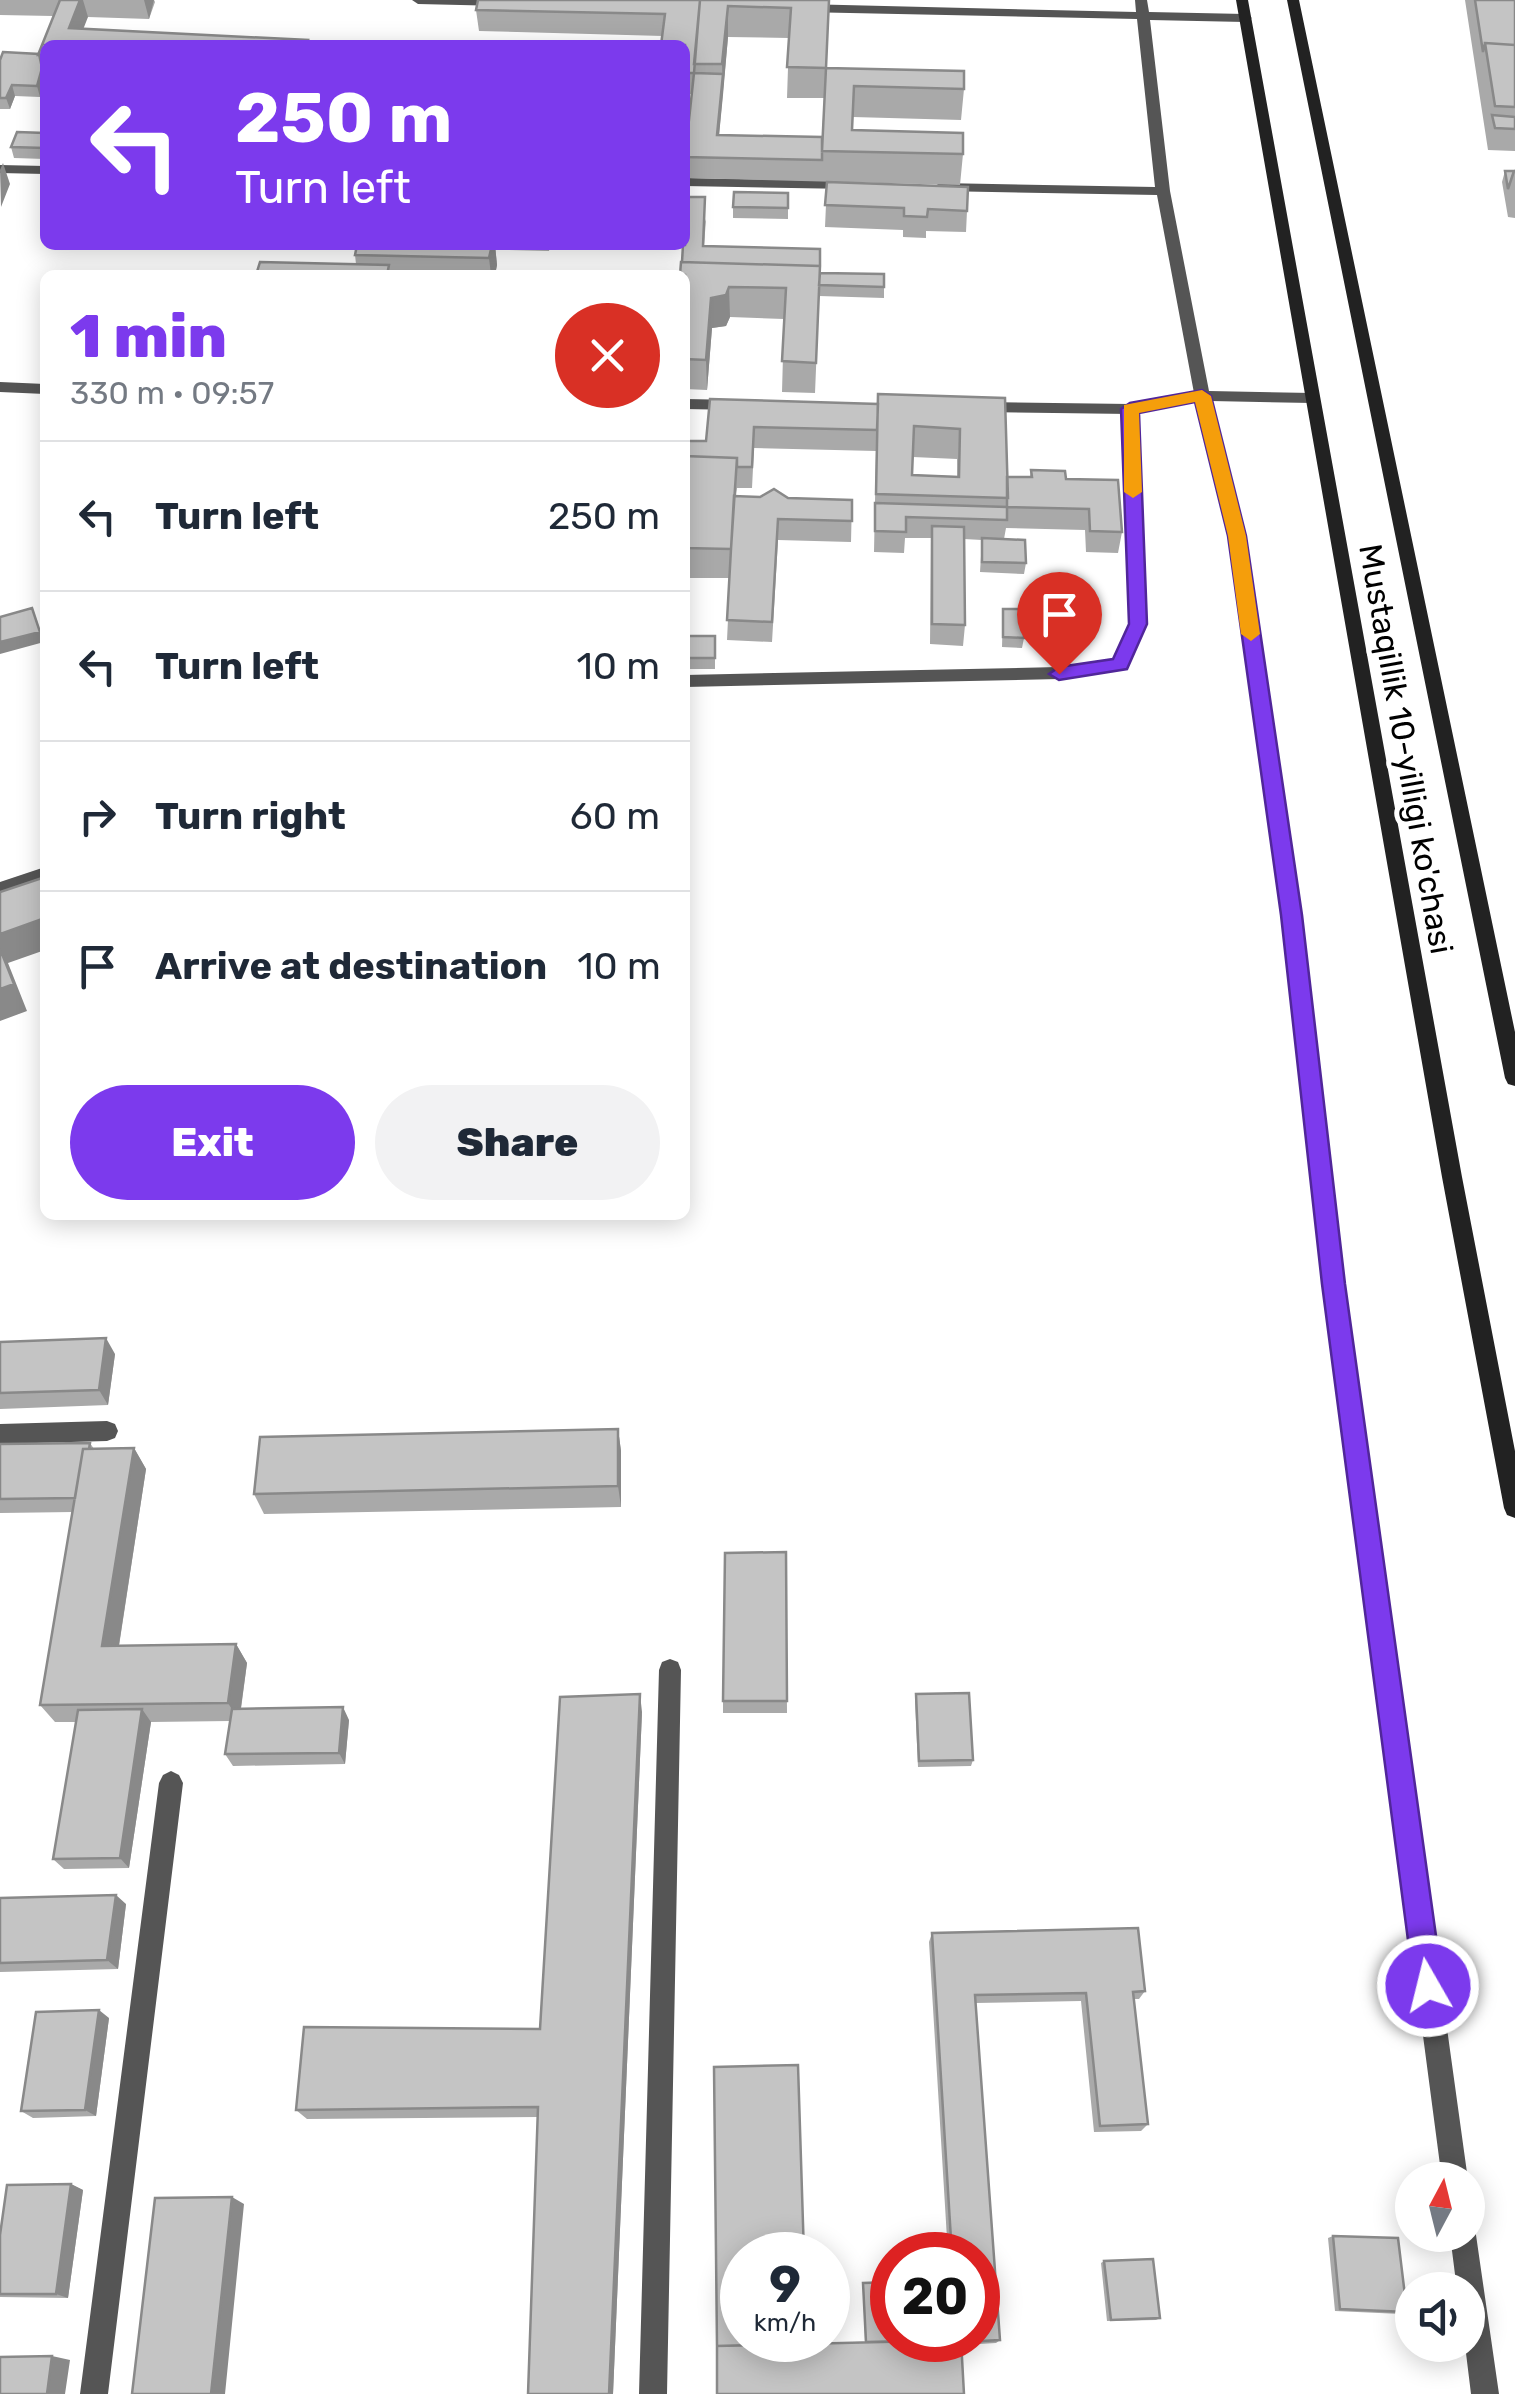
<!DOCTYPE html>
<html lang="en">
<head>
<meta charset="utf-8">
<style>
  body { margin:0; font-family:Rubik,sans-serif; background:#f2f2f3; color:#1f2937; height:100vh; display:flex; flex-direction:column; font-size:38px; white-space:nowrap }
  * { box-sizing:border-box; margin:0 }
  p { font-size:32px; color:#747a83 }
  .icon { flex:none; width:55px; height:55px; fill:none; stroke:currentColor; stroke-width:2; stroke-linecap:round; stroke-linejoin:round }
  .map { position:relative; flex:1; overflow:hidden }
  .panel { position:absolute; left:40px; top:270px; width:650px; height:950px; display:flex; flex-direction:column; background:#fff; border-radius:15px; box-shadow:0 5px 25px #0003 }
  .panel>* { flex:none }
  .guide { position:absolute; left:40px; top:40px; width:650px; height:210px; border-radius:15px; box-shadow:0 5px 25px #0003; background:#7c3aed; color:#fff; overflow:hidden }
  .needle { width:65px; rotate:7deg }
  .buttons { position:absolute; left:1395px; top:2162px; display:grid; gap:20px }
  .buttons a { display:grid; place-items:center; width:90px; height:90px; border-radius:50%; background:#fff; box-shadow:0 5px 25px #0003; font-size:50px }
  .speed { position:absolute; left:720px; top:2232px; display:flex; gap:20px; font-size:50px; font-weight:700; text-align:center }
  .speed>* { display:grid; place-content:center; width:130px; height:130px; border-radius:50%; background:#fff; box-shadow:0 5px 25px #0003; line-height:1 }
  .speed small { font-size:25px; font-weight:400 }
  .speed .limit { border:15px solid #d22; background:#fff; color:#111 }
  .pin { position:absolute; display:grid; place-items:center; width:85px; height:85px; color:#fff; margin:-102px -42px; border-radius:50% 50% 50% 0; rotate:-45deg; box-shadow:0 0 10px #0007 }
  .pin .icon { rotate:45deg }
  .me { position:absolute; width:110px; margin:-55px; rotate:352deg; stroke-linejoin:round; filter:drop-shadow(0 0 8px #0008) }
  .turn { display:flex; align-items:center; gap:35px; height:210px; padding:0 30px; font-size:45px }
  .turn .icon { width:130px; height:130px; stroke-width:2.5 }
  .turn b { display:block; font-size:70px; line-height:85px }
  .round { display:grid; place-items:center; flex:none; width:105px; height:105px; border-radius:52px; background:#f2f2f3 }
  .headline { display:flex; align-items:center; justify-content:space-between; height:170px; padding:0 30px }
  h1 { font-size:60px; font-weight:800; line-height:75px; color:#7c3aed }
  .primary-button { display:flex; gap:20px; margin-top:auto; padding:20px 30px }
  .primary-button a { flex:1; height:115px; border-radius:60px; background:#7c3aed; color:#fff; font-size:40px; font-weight:800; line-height:115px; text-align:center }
  .primary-button a+a { background:#f2f2f3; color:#1f2937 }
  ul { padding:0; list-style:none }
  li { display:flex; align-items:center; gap:30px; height:150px; padding:0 30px; border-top:2px solid #e0e1e3 }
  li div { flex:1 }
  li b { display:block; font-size:38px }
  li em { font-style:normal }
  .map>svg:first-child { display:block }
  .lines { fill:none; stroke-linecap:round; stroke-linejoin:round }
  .lane { fill:#555; fill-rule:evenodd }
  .street { fill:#555; fill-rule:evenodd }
  .secondary { fill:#222; fill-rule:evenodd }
  .wall { fill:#a9a9a9; fill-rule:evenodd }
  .shaded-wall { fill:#898989 }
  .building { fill:#c4c4c4; stroke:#898989; stroke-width:2.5; fill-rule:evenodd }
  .route { fill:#7c3aed; stroke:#51269a; stroke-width:2.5 }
  .slow { fill:#f59e0b }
  .labels { text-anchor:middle; stroke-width:10; stroke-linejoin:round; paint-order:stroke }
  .street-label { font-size:32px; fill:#000; stroke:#fff }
</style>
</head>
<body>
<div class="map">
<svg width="1515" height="2394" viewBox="0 0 1515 2394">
  <rect width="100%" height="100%" fill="#fff"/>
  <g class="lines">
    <path class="lane" d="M 412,0 L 508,0 L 509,2 L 503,6 L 418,4 Z
      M 1135,0 L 1147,0 L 1149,12 L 1245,14 L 1252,18 L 1245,22 L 1150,20 L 1170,191 L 1209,391 L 1312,393 L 1320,398 L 1312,403 L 1211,401 L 1245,536 L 1301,915 L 1344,1284 L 1468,2180 L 1468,2181 L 1442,2180 L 1324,1284 L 1283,915 L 1229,536 L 1196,402 L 1130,414 L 981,412 L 973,407 L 981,402 L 1130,404 L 1194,393 L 1157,195 L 940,191 L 933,187 L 940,183 L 1155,187 L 1137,19 L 802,12 L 796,8 L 802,4 L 1136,12 Z
      M 0,165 L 45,166 L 45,174 L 0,173 Z
      M 685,178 L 851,181 L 858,185 L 851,189 L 685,186 Z
      M 0,382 L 45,384 L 45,394 L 0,392 Z
      M 685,399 L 737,400 L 745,405 L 737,410 L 685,409 Z
      M 107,1421 L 115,1424 L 118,1431 L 115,1438 L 107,1441 L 0,1444 L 0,1424 Z
      M 1468,2224 L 1472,2226 L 1476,2235 L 1499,2394 L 1471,2394 L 1465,2345 L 1468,2345 L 1468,2290 L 1457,2290 L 1450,2235 L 1468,2235 Z"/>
    <path class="street" d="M 1130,404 L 1138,409 L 1146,623 L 1126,669 L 1059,679 L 685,687 L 685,675 L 1059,667 L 1114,660 L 1130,623 L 1122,409 Z
      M 45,867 L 45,881 L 0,896 L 0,882 Z
      M 670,1659 L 678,1662 L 681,1670 L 667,2394 L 639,2394 L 659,1670 L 662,1662 Z
      M 171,1771 L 179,1775 L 183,1783 L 108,2394 L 80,2394 L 159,1783 L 163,1775 Z"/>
    <path class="secondary" d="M 1236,0 L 1248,0 L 1462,1177 L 1515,1451 L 1515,1518 L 1507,1515 L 1504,1508 L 1442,1177 Z
      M 1287,0 L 1299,0 L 1515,1032 L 1515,1086 L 1508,1084 L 1505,1078 Z"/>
  </g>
  <path class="wall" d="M 0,0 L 154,0 L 155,2 L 149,19 L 88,17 L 45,45 L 45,80 L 40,97 L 15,96 L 10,109 L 0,109 L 0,60 L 39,54 L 53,16 L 0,15 Z
    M 829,0 L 826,68 L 964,89 L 961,120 L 853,117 L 852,130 L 963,154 L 960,185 L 686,178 L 685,155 L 692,94 L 685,94 L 685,45 L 663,36 L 479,31 L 476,10 ZM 728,37 L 789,38 L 787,98 L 824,98 L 822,137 L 719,135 Z
    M 1465,0 L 1515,0 L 1515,151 L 1488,150 Z
    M 45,133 L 45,159 L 14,158 L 11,147 Z
    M 1515,169 L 1515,218 L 1508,217 L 1502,182 L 1505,171 L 1514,171 Z
    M 827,182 L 967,211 L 966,232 L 926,231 L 926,238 L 903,237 L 903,230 L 825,227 Z
    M 788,193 L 788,219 L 733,218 L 733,207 Z
    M 706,219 L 704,246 L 820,273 L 884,274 L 884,298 L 819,296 L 815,393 L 782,392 L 784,319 L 730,317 L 726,326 L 712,328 L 707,390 L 685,389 L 685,275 Z
    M 357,245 L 495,245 L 497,265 L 495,275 L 256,275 L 356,264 L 355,255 Z
    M 508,245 L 550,245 L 549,251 L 509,250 Z
    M 1005,398 L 1007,477 L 1030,477 L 1031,470 L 1066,479 L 1122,532 L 1118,553 L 1086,552 L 1085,530 L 1006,528 L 1004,539 L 1026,563 L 1024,574 L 980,572 L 982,540 L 964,539 L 965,625 L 963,646 L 930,644 L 931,538 L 905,538 L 904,553 L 874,552 L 876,451 L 754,448 L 752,488 L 737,488 L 736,496 L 852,500 L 851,542 L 778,540 L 772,642 L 727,640 L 730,578 L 685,578 L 685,441 L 706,441 L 710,399 L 878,404 ZM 913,457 L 957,459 L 957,476 L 912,475 Z
    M 1003,609 L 1024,638 L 1022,648 L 1002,647 Z
    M 685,636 L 715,636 L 715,669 L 685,669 Z
    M 0,1342 L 115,1354 L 108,1405 L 0,1409 Z
    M 618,1429 L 621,1451 L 621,1507 L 264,1514 L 254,1494 Z
    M 90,1443 L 94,1449 L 134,1448 L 146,1469 L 119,1646 L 236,1644 L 247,1663 L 241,1709 L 349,1720 L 345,1764 L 233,1766 L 225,1754 L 230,1721 L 151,1722 L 129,1868 L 64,1869 L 53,1859 L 76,1722 L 55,1722 L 40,1705 L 73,1512 L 0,1513 L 0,1444 Z
    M 786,1552 L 787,1713 L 723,1713 L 723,1701 Z
    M 916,1694 L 973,1760 L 971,1766 L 918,1767 L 915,1700 Z
    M 642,1712 L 613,2394 L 528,2394 L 538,2117 L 307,2119 L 296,2110 L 540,2029 Z
    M 0,1898 L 126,1904 L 118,1969 L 0,1972 Z
    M 932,1933 L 1145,1991 L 1139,1999 L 1134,1999 L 1148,2124 L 1141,2131 L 1094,2132 L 1081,2001 L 975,2003 L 1000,2340 L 996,2343 L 961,2345 L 807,2344 L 865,2342 L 863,2283 L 892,2340 L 978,2340 L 978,2255 L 948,2255 L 929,1942 Z
    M 109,2018 L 96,2116 L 33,2118 L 21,2111 Z
    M 71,2184 L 83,2190 L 68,2298 L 0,2297 L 0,2235 Z
    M 1333,2236 L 1407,2312 L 1401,2314 L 1335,2311 L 1328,2238 Z
    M 1104,2261 L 1160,2318 L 1156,2320 L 1107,2321 L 1101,2263 Z"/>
  <path class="shaded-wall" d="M 80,0 L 83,0 L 88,17 L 77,45 L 69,28 Z
    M 144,0 L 154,0 L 149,19 Z
    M 728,6 L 728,37 L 723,95 L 722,64 Z
    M 42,68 L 45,80 L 40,97 L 37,86 Z
    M 723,74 L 723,95 L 717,156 L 717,135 Z
    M 12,85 L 15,96 L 10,109 L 6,98 Z
    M 3,163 L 10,184 L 1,207 L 0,170 Z
    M 492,245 L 495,245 L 497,265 L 495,275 L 491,275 L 489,258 Z
    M 729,287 L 730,317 L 726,326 L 712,328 L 707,390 L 706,360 L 711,298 Z
    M 32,608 L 44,642 L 0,654 L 0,642 Z
    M 45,918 L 45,950 L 8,963 L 27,1011 L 0,1021 L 0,934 Z
    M 106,1338 L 115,1354 L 108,1405 L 99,1390 Z
    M 618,1429 L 621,1451 L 621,1507 L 618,1486 Z
    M 134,1448 L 146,1469 L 116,1664 L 102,1646 Z
    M 236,1644 L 247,1663 L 239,1721 L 228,1703 Z
    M 640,1694 L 642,1712 L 613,2394 L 609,2394 Z
    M 343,1707 L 349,1720 L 345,1764 L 339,1753 Z
    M 142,1709 L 151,1722 L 129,1868 L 120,1858 Z
    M 116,1895 L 126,1904 L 118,1969 L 107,1960 Z
    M 99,2010 L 109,2018 L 96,2116 L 85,2110 Z
    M 71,2184 L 83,2190 L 68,2298 L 56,2294 Z
    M 232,2197 L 244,2204 L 225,2394 L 211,2394 Z
    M 52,2356 L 70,2360 L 65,2394 L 47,2394 Z"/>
  <path class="building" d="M 60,0 L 80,0 L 69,28 L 308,40 L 306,45 L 45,45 L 45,55 L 38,55 Z
    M 478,0 L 700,0 L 694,73 L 685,73 L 685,45 L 661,45 L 665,14 L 476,10 Z
    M 700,0 L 829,0 L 826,68 L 964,71 L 964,89 L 854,86 L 852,130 L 963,133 L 963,154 L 822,151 L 826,68 L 787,67 L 791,8 L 728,6 L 722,64 L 694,64 Z
    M 1475,0 L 1515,0 L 1515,45 L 1485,43 L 1483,52 Z
    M 1485,43 L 1515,45 L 1515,107 L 1495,106 Z
    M 3,52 L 39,54 L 42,68 L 37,86 L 12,85 L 6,98 L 0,98 L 0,60 Z
    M 694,73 L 723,74 L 717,135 L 822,137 L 822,160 L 685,157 Z
    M 1492,115 L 1515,117 L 1515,129 L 1495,128 Z
    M 17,132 L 45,133 L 45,148 L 11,147 Z
    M 1505,171 L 1514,171 L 1508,189 Z
    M 827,182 L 968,187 L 967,211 L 928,209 L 927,217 L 904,216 L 904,208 L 825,205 Z
    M 734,192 L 788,193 L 788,208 L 733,207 Z
    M 686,197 L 705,197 L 703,246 L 820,249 L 820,266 L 682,262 L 683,245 L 685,245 Z
    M 357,245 L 492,245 L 489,258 L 355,255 Z
    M 260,262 L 389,265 L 387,275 L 256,275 Z
    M 681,262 L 820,266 L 816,363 L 782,361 L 786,288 L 729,287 L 726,295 L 711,298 L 706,360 L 685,359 L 685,275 L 680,275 Z
    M 820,273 L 884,274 L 884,287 L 819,285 Z
    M 878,394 L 1005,398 L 1008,498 L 876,494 ZM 914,426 L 960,429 L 959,477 L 912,475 Z
    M 710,399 L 878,404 L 877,430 L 754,427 L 752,467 L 737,467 L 737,458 L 685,456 L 685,441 L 706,441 Z
    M 685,456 L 737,458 L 731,549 L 685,548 Z
    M 1031,470 L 1065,471 L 1066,479 L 1118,480 L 1122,532 L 1090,531 L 1089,509 L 1007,507 L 1007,477 L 1032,477 Z
    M 774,489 L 788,498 L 852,500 L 852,521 L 778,519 L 772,622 L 727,620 L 734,496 L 760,497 Z
    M 875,503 L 1007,507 L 1007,520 L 906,517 L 906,532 L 875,531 Z
    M 932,526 L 964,527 L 965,625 L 932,624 Z
    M 982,538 L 1025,540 L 1026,563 L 982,562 Z
    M 32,608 L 40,632 L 0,642 L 0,617 Z
    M 1003,609 L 1024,609 L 1024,638 L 1003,637 Z
    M 685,636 L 715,636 L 715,658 L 685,658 Z
    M 45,877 L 45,918 L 0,934 L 0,892 Z
    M 0,949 L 14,984 L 0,989 Z
    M 106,1338 L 99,1390 L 0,1393 L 0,1342 Z
    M 618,1429 L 618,1486 L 254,1494 L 260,1437 Z
    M 90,1443 L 89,1449 L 83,1449 L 75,1498 L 0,1499 L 0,1444 Z
    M 134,1448 L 102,1646 L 236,1644 L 228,1703 L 40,1705 L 83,1449 Z
    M 786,1552 L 787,1701 L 723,1701 L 725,1553 Z
    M 969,1693 L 973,1760 L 919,1761 L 916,1694 Z
    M 640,1694 L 609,2394 L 528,2394 L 538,2107 L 296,2110 L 304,2027 L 540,2029 L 560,1697 Z
    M 343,1707 L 339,1753 L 225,1754 L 232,1709 Z
    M 142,1709 L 120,1858 L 53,1859 L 78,1710 Z
    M 116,1895 L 107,1960 L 0,1963 L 0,1898 Z
    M 1138,1928 L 1145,1991 L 1133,1992 L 1148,2124 L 1100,2126 L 1086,1993 L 975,1995 L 1000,2340 L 961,2342 L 961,2340 L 978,2340 L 978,2255 L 952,2255 L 932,1933 Z
    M 99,2010 L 85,2110 L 21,2111 L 36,2012 Z
    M 798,2065 L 804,2255 L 742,2255 L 742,2340 L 807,2340 L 807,2344 L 717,2346 L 714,2067 Z
    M 71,2184 L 56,2294 L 0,2294 L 0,2235 L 7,2185 Z
    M 232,2197 L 211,2394 L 132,2394 L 155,2198 Z
    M 1333,2236 L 1398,2238 L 1407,2312 L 1340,2309 Z
    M 1153,2259 L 1160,2318 L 1111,2320 L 1104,2261 Z
    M 892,2282 L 892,2340 L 956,2340 L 866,2342 L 863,2283 Z
    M 961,2340 L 964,2394 L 717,2394 L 717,2346 Z
    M 52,2356 L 47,2394 L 0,2394 L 0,2357 Z"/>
  <path class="route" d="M 1202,390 L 1211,396 L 1246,536 L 1302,915 L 1345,1284 L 1443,1986 L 1438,1996 L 1428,2000 L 1419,1996 L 1414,1986 L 1322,1284 L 1281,915 L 1228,536 L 1195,402 L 1139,413 L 1147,624 L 1127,669 L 1059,680 L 1049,674 L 1059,667 L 1113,659 L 1129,624 L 1121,409 L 1130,403 Z"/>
  <path class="slow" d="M 1202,390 L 1211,396 L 1246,536 L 1260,634 L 1251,641 L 1241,634 L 1228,536 L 1195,402 L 1139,413 L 1142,492 L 1133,498 L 1124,492 L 1124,405 Z"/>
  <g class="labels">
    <g class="street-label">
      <text transform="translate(1406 749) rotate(80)" y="11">Mustaqillik 10-yilligi ko'chasi</text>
    </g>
  </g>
</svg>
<div class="buttons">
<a><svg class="needle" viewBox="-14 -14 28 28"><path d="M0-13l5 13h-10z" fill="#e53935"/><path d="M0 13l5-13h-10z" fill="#747a83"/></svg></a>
<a><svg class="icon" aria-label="sound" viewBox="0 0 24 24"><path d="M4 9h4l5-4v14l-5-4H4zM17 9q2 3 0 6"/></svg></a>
</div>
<div class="speed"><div>9<small>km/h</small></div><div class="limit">20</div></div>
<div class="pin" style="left:1059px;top:674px;background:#d93025"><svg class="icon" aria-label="arrive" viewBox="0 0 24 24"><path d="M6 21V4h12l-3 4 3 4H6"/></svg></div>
<svg class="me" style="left:1428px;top:1986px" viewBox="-20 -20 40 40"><circle r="17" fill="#7c3aed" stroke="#fff" stroke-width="3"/><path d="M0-11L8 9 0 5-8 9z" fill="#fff"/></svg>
<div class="guide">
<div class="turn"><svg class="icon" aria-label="left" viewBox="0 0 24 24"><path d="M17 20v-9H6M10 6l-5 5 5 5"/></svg><div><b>250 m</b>Turn left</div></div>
</div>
<section class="panel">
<div class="headline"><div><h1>1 min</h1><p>330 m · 09:57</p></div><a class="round" style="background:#d93025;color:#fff"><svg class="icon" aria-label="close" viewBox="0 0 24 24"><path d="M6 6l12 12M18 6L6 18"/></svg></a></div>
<ul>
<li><svg class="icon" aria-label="left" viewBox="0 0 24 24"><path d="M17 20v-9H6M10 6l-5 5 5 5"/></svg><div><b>Turn left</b></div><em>250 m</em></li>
<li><svg class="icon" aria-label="left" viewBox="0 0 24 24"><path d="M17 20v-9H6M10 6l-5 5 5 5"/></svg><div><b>Turn left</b></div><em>10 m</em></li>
<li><svg class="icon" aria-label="right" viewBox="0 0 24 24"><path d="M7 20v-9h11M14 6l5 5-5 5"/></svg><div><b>Turn right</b></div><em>60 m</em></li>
<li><svg class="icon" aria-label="arrive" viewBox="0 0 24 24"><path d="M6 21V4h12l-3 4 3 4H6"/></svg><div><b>Arrive at destination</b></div><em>10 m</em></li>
</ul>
<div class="primary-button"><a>Exit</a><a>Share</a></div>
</section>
</div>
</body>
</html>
